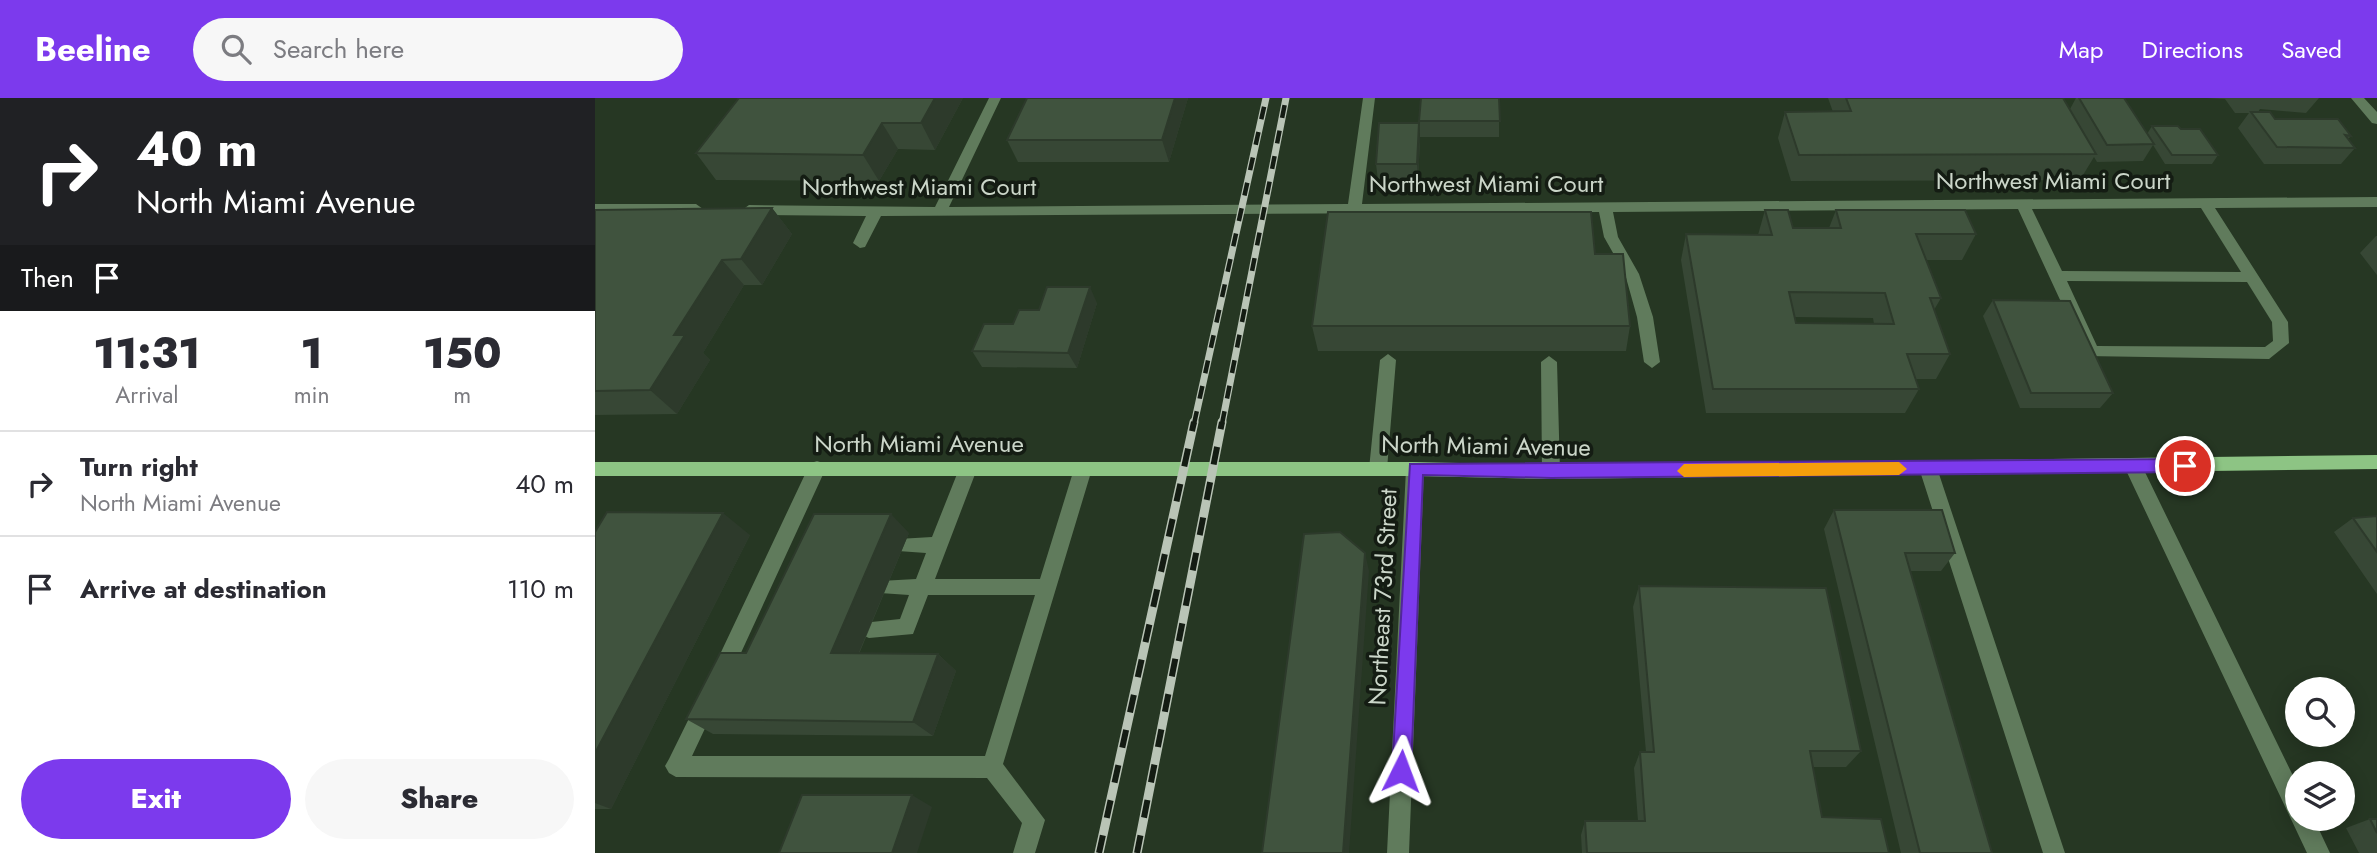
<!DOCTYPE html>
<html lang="en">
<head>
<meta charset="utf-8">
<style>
  body { margin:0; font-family:Jost,sans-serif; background:#f7f7f7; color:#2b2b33; height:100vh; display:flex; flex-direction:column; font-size:26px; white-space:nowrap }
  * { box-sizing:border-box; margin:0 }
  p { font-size:23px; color:#7c7c81 }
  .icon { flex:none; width:38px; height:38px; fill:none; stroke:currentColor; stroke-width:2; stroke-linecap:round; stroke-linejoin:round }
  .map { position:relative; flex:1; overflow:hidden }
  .side { display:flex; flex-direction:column; background:#fff; width:595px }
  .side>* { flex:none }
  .hud { background:#202124; color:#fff; overflow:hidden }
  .tools { position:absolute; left:1690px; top:579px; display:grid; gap:14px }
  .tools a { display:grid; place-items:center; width:70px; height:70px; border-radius:50%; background:#fff; box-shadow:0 4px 18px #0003; font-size:35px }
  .pin { position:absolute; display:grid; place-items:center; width:60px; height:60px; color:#fff; margin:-30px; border:4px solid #fff; border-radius:50%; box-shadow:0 2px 7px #0007 }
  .me { position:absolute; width:77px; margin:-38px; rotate:3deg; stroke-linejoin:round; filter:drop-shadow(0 0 5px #0008) }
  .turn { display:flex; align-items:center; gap:24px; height:147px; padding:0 21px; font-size:32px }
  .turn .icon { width:91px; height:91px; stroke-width:2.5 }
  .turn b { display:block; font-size:49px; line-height:60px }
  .then { display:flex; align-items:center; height:66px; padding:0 21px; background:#0003; gap:14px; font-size:26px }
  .eta { display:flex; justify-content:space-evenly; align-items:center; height:119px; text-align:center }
  .eta b { font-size:42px; font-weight:800; line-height:49px }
  .cta { display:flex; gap:14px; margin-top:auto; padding:14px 21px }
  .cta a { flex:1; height:80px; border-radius:42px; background:#7c3aed; color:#fff; font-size:28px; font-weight:800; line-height:80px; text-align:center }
  .cta a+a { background:#f7f7f7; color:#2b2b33 }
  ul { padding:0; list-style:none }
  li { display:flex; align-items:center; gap:21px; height:105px; padding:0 21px; border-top:2px solid #e1e1e2 }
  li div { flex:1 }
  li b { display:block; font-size:26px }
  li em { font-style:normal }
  header { display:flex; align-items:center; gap:42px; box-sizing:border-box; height:98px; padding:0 35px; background:#7c3aed; color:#fff }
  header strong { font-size:33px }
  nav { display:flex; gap:38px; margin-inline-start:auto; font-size:24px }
  .search { width:490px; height:63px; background:#f7f7f7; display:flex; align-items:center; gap:18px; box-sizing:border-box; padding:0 24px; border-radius:38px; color:#7c7c81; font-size:26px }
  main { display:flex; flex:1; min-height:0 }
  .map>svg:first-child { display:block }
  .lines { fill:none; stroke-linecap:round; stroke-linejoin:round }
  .minor { fill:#607b5c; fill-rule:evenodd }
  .major { fill:#8dc484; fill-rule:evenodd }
  .rail-far1-casing { stroke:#b9c4b6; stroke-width:7 }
  .rail-casing { stroke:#b9c4b6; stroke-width:9 }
  .rail-far1 { stroke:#141c13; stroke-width:4.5; stroke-dasharray:13; stroke-linecap:butt }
  .rail { stroke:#141c13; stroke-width:6; stroke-dasharray:18; stroke-linecap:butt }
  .wall { fill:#374735; fill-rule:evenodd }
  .shaded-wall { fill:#2d3a2b }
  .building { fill:#40533e; stroke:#2d3a2b; stroke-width:2; fill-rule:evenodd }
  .route { fill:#7c3aed; stroke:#51269a; stroke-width:2 }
  .slow { fill:#f59e0b }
  .labels { text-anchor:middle; stroke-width:7; stroke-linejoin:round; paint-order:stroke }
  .street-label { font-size:24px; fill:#cbd6c9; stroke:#141c13 }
</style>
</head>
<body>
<header>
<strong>Beeline</strong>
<div class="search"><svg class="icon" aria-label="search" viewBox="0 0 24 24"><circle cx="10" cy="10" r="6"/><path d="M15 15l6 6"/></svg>Search here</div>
<nav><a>Map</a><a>Directions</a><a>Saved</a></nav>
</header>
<main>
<section class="side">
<div class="hud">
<div class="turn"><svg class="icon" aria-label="right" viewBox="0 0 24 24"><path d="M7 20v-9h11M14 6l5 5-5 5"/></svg><div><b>40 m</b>North Miami Avenue</div></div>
<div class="then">Then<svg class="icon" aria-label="arrive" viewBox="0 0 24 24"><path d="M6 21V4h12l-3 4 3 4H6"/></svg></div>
</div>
<div class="eta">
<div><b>11:31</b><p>Arrival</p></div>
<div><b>1</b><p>min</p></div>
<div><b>150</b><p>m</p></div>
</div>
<ul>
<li><svg class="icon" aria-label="right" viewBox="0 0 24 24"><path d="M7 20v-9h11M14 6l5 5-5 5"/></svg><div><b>Turn right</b><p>North Miami Avenue</p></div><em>40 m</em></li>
<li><svg class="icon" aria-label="arrive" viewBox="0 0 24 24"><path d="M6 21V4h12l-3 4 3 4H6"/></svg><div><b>Arrive at destination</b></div><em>110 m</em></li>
</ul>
<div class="cta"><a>Exit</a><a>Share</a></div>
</section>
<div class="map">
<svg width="1782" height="755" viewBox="0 0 1782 755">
  <rect width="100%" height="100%" fill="#263723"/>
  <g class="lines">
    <path class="minor" d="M 394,0 L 406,0 L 354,109 L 753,106 L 768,0 L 780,0 L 767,106 L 1782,99 L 1782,109 L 1620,110 L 1693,224 L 1694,245 L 1674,261 L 1491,258 L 1423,111 L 1018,114 L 1023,139 L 1044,176 L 1058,219 L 1065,264 L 1057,270 L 1049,264 L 1042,219 L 1030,176 L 1009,139 L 1004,114 L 286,118 L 270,149 L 265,150 L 258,145 L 271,118 L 154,117 L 147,112 L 154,107 L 340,109 ZM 1606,110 L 1646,174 L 1467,173 L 1437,111 ZM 1472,183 L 1652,184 L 1677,224 L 1678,243 L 1670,249 L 1502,248 Z
      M 1756,0 L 1769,0 L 1782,14 L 1782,26 L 1777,25 Z
      M 0,106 L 101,106 L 108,111 L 101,116 L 0,116 Z
      M 793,256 L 801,262 L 792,371 L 789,376 L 777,376 L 774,371 L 785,262 Z
      M 954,258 L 962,264 L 965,374 L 962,379 L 950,379 L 947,374 L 946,264 Z
      M 1538,361 L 1544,363 L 1547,368 L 1703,688 L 1703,721 L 1719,721 L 1735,755 L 1712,755 L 1529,368 L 1532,363 Z
      M 222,363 L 228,365 L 231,370 L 133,583 L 126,585 L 119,583 L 116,576 L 119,569 L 213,370 L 216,365 Z
      M 1333,363 L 1339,365 L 1342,370 L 1470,755 L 1448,755 L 1324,370 L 1327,365 Z
      M 373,364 L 379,366 L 382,371 L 340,481 L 445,481 L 479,371 L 482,366 L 494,366 L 497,371 L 408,666 L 450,722 L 440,755 L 418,755 L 427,725 L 392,680 L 81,679 L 74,675 L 70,668 L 74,661 L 105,598 L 112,595 L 119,598 L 122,605 L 97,658 L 390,658 L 440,497 L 333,497 L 318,536 L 274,540 L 267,537 L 264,531 L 267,525 L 305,521 L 314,497 L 285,495 L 283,489 L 285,483 L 321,481 L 331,455 L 303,453 L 300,447 L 303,441 L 337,439 L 364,371 L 367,366 Z
      M 820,364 L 826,366 L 829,371 L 814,755 L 792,755 L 811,371 L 814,366 Z"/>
    <path class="major" d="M 1782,357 L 1782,371 L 956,381 L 820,378 L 0,378 L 0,364 L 820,364 L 956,367 Z"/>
    <defs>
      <path id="rail-far1" d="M 599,326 L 671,0
        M 627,326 L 691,0"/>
      <path id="rail" d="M 504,755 L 599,324
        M 542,755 L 627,324"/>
    </defs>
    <use href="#rail-far1" class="rail-far1-casing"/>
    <use href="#rail" class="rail-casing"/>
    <use href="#rail-far1" class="rail-far1"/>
    <use href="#rail" class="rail"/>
  </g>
  <path class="wall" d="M 368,0 L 340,52 L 303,51 L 284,83 L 121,82 L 101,55 Z
    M 432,0 L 593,0 L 574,64 L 423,64 L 412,42 Z
    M 904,0 L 904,39 L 825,39 L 824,23 Z
    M 1233,0 L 1468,0 L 1475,11 L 1481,0 L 1529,0 L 1552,36 L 1557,28 L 1586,31 L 1623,57 L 1617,66 L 1570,66 L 1558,47 L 1548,63 L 1502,64 L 1499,59 L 1485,82 L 1196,83 L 1183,40 L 1190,14 L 1238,14 Z
    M 1611,0 L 1724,0 L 1711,15 L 1665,11 L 1663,14 L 1680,21 L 1756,38 L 1753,41 L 1760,50 L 1746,66 L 1669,66 L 1643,30 L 1654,15 L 1640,15 L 1630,1 Z
    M 825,42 L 823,82 L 783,82 L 781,66 Z
    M 177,110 L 197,136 L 167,187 L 149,187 L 108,255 L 115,262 L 82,316 L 0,317 L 0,112 Z
    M 1170,112 L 1198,130 L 1234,130 L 1241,112 L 1381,136 L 1367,162 L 1331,162 L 1346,200 L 1339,212 L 1355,256 L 1341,281 L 1320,281 L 1324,291 L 1310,315 L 1111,315 L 1086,162 L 1091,136 L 1163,137 ZM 1199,219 L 1278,220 L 1279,226 L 1201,225 Z
    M 1781,138 L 1782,138 L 1782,177 L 1765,155 Z
    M 1398,202 L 1518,295 L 1505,310 L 1425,310 L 1388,218 Z
    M 502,205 L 482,270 L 387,269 L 377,253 L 418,226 L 444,212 Z
    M 717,228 L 1035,228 L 1031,253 L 723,253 Z
    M 1239,412 L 1360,455 L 1346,473 L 1315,473 L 1397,755 L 1306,755 L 1229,431 Z
    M 1782,418 L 1782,496 L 1739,434 L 1758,420 Z
    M 0,434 L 155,437 L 16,711 L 0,711 Z
    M 314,435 L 264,556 L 343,556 L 361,573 L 338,638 L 118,636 L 91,621 Z
    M 1044,488 L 1266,653 L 1251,669 L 1218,669 L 1227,719 L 1294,755 L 987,755 L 986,737 L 990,723 L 1043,723 L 1039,670 L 1045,654 L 1051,654 L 1038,509 Z
    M 1775,721 L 1782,721 L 1782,755 L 1764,755 L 1751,730 Z"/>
  <path class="shaded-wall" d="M 340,0 L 368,0 L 340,52 L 326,25 Z
    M 580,0 L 593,0 L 574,64 L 567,42 Z
    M 287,25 L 303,51 L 284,83 L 268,57 Z
    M 824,25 L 825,42 L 823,82 L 822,66 Z
    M 177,110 L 197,136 L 167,187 L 146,161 Z
    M 127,162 L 149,187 L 108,255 L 115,262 L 82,316 L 55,292 L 79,237 Z
    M 495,189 L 502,205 L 482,270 L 473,255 Z
    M 128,415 L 155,437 L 16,711 L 0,705 L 0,655 Z
    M 296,416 L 314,435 L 257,571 L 236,555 Z
    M 770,455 L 774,473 L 754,755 L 748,755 Z
    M 343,556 L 361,573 L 338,638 L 318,624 Z
    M 317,697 L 337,709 L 322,755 L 297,755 Z"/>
  <path class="building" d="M 144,0 L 340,0 L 326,25 L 287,25 L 268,57 L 101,55 Z
    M 432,0 L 580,0 L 567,42 L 412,42 Z
    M 826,0 L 904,0 L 905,23 L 824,23 Z
    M 1251,0 L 1468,0 L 1501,56 L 1204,57 L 1190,14 L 1256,13 Z
    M 1484,0 L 1529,0 L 1559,46 L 1512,47 Z
    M 1656,14 L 1675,14 L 1680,21 L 1743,21 L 1756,38 L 1750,37 L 1760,50 L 1682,49 Z
    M 784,25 L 824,25 L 822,66 L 781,66 Z
    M 1557,28 L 1583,28 L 1586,31 L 1605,31 L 1623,57 L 1577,57 Z
    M 177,110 L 146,161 L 127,162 L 79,237 L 90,237 L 55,292 L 0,293 L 0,112 Z
    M 1170,112 L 1193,112 L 1198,130 L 1246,130 L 1241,112 L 1370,112 L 1381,136 L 1321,136 L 1346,200 L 1335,200 L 1355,256 L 1312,256 L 1324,291 L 1118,291 L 1091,136 L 1177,137 ZM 1194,194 L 1290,195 L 1299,226 L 1201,225 Z
    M 733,114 L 996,114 L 1000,156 L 1028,156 L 1035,228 L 717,228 Z
    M 452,189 L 495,189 L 473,255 L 377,253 L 389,226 L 418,226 L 424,212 L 444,212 Z
    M 1398,202 L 1475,203 L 1518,295 L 1436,295 Z
    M 1239,412 L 1347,412 L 1360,455 L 1310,455 L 1397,755 L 1325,755 Z
    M 12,414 L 128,415 L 0,655 L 0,434 Z
    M 219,416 L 296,416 L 236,555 L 343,556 L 318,624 L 91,621 L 125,555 L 151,555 Z
    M 1782,418 L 1782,454 L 1758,420 Z
    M 745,434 L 770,455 L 748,755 L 667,755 L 709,436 Z
    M 1044,488 L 1231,490 L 1266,653 L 1215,653 L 1227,719 L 1286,721 L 1294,755 L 992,755 L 990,723 L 1050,723 L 1045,654 L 1059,654 Z
    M 207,697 L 317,697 L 297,755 L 184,755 Z
    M 1775,721 L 1782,721 L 1782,735 Z"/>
  <path class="route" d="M 1590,361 L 1597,368 L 1590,374 L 956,380 L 828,377 L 816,673 L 813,680 L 806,682 L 800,680 L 797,673 L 815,366 Z"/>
  <path class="slow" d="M 1304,364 L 1312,371 L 1304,377 L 1089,379 L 1082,373 L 1089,366 Z"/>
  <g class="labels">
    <g class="street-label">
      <text x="1458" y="91">Northwest Miami Court</text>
      <text x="891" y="94">Northwest Miami Court</text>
      <text x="324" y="97">Northwest Miami Court</text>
      <text x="324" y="354">North Miami Avenue</text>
      <text transform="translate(891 348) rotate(1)" y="8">North Miami Avenue</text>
      <text transform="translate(788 499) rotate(-87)" y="8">Northeast 73rd Street</text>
    </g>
  </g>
</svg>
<div class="tools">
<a><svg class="icon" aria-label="search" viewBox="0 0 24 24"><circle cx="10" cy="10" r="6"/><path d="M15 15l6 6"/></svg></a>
<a><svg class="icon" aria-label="layers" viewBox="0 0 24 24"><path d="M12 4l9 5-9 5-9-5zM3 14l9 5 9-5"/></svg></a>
</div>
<div class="pin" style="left:1590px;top:368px;background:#d93025"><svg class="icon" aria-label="arrive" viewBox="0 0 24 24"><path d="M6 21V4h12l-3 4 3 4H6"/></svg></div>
<svg class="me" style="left:806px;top:673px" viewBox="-20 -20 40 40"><path d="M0-17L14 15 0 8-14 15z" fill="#7c3aed" stroke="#fff" stroke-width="4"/></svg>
</div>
</main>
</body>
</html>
